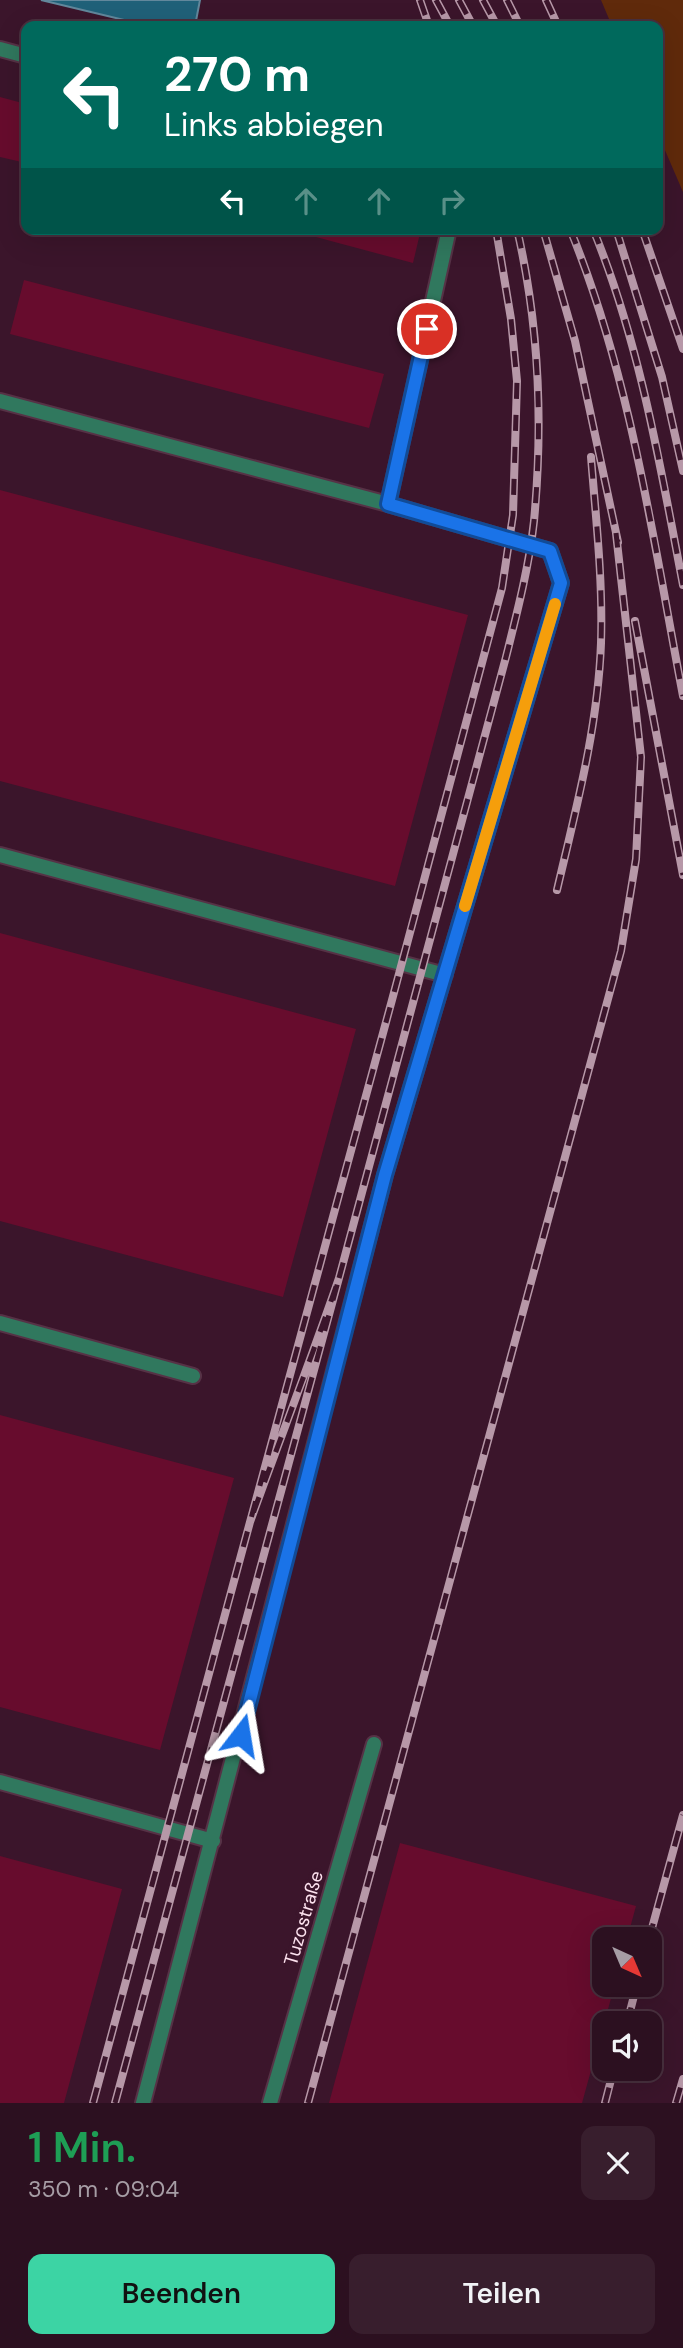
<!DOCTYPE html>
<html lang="de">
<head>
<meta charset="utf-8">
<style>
  body { margin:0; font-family:"DM Sans",sans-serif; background:#381e2d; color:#f1f3f6; height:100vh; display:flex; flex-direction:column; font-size:26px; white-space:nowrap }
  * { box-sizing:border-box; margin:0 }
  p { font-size:23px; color:#a69da5 }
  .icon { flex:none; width:38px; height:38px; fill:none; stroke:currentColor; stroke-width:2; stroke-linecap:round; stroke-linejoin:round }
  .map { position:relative; height:2103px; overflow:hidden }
  .side { display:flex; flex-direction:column; background:#2c1020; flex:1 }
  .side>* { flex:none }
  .banner { position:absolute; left:21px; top:21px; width:642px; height:214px; border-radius:14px; box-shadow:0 7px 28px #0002,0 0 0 2px #48303e; background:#00695c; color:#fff; overflow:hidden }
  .needle { width:46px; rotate:136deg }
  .controls { position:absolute; left:592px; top:1927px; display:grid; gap:14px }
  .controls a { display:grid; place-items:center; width:70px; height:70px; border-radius:14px; background:#2c1020; box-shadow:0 7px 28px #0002,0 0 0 2px #48303e; font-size:35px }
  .pin { position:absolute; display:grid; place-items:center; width:60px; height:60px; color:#fff; margin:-30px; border:4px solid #fff; border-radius:50%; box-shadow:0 2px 7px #0007 }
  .me { position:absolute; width:77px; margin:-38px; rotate:14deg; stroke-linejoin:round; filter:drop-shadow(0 0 5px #0008) }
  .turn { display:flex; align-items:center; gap:24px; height:147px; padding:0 28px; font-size:32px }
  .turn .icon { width:91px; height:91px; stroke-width:2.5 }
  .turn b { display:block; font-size:49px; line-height:60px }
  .lanes { display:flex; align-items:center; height:66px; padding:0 28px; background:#0003; justify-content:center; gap:35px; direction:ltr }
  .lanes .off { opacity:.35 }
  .round { display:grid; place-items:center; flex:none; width:74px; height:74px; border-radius:14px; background:#381e2d }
  .head { display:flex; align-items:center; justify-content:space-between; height:119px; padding:0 28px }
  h1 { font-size:42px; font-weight:600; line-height:52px; color:#1e9e55 }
  .cta { display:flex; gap:14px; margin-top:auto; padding:14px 28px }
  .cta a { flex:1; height:80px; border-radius:14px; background:#3cd4a4; color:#111; font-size:28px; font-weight:600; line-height:80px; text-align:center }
  .cta a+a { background:#381e2d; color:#f1f3f6 }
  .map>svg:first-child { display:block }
  .green { fill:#602a0b }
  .water { fill:#206179; stroke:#62889c; stroke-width:2 }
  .building { fill:#670c2d }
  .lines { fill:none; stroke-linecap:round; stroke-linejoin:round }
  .service-casing { stroke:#563246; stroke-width:18 }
  .service { stroke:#30785e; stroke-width:14 }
  .rail-casing { stroke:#b798a8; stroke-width:8 }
  .rail { stroke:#3b152b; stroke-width:5; stroke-dasharray:16; stroke-linecap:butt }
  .route-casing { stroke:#114b97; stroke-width:18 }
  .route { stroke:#1a73e8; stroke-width:12 }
  .slow { stroke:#f59e0b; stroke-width:12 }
  .labels { text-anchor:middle; stroke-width:7; stroke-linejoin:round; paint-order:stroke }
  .street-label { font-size:19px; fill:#fde2ef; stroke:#3b152b }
</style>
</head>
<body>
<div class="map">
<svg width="683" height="2103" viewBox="0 0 683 2103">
  <rect width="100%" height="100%" fill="#3b152b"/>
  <path class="green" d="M 601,0 L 683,0 L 683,192 L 658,134 L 658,26 L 612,26 Z"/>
  <path class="water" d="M 41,0 L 200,0 L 195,26 L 149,26 Z"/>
  <path class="building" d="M 0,97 L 26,104 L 26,163 L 0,157 Z
    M 286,229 L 421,229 L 413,263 Z
    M 24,280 L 384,374 L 369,428 L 10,334 Z
    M 0,490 L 468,615 L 395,886 L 0,781 Z
    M 0,933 L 356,1029 L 283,1297 L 0,1221 Z
    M 0,1415 L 234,1478 L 160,1750 L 0,1707 Z
    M 400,1843 L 636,1906 L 627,1939 L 604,1939 L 604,1984 L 615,1984 L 582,2103 L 329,2103 Z
    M 0,1856 L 122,1889 L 64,2103 L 0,2103 Z"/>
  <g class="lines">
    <defs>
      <path id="service" d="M 0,49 L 26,56
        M 0,401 L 388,504 L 449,229
        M 0,855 L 445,975
        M 0,1323 L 193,1376
        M 0,1782 L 213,1841
        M 143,2103 L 385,1175 L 561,583 L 550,551 L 388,504
        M 270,2103 L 374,1744"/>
    </defs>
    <use href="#service" class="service-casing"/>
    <use href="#service" class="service"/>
    <defs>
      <path id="rail" d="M 420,0 L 429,26
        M 436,0 L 450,26
        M 459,0 L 473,26
        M 483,0 L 497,26
        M 507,0 L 520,26
        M 546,0 L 558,26
        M 543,229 L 575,341 L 618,542
        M 570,229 C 631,378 653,539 683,696
        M 593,229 C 640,343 660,465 683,585
        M 616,229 L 662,377 L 683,471
        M 642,229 L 683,349
        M 635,621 L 683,875
        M 557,890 C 576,809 598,727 601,643 C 603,581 596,519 591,457
        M 339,1278 L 506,657 C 517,613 529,567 534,521 C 543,425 539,324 517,229
        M 649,1939 L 683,1815
        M 627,2023 L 637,1984
        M 93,2103 L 250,1522
        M 115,2103 L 339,1278 C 311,1360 279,1441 250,1522 L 392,1000 L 502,588 L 513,515 L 517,381 L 511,319 L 496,229
        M 308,2103 L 621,951 L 636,859 L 641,757 L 616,533
        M 605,2103 L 614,2068
        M 676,2103 L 683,2079"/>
    </defs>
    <use href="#rail" class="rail-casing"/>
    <use href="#rail" class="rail"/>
  </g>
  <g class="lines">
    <defs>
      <path id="route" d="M 241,1735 L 385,1175 L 561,583 L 550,551 L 388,504 L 427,329"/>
    </defs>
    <use href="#route" class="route-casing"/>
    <use href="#route" class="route"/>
    <path class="slow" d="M 465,906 L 555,604"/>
  </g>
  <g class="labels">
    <g class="street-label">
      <text transform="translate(303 1918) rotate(-74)" y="7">Tuzostraße</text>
    </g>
  </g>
</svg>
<div class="controls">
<a><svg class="needle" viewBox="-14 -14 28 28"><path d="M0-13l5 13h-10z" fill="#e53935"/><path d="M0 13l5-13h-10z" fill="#a69da5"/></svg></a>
<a><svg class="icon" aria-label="sound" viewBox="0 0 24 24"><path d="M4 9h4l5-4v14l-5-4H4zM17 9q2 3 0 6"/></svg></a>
</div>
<div class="pin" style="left:427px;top:329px;background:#d93025"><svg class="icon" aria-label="arrive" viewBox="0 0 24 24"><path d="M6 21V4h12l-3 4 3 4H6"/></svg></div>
<svg class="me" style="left:241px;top:1735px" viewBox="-20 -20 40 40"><path d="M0-17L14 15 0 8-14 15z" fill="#1a73e8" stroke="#fff" stroke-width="4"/></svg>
<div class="banner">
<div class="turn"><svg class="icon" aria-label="left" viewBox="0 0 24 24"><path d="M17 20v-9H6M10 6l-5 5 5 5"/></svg><div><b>270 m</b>Links abbiegen</div></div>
<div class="lanes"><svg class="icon" aria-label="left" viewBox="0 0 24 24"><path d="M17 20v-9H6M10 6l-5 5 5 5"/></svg><svg class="icon off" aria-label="ahead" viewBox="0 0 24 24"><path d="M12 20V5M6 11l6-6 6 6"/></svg><svg class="icon off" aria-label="ahead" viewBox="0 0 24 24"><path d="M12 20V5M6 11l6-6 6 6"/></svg><svg class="icon off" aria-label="right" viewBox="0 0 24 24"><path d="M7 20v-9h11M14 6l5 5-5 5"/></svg></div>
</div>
</div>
<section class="side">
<div class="head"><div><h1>1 Min.</h1><p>350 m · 09:04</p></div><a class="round"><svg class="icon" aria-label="close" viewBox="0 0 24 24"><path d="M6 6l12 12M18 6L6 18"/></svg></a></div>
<div class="cta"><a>Beenden</a><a>Teilen</a></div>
</section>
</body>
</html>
